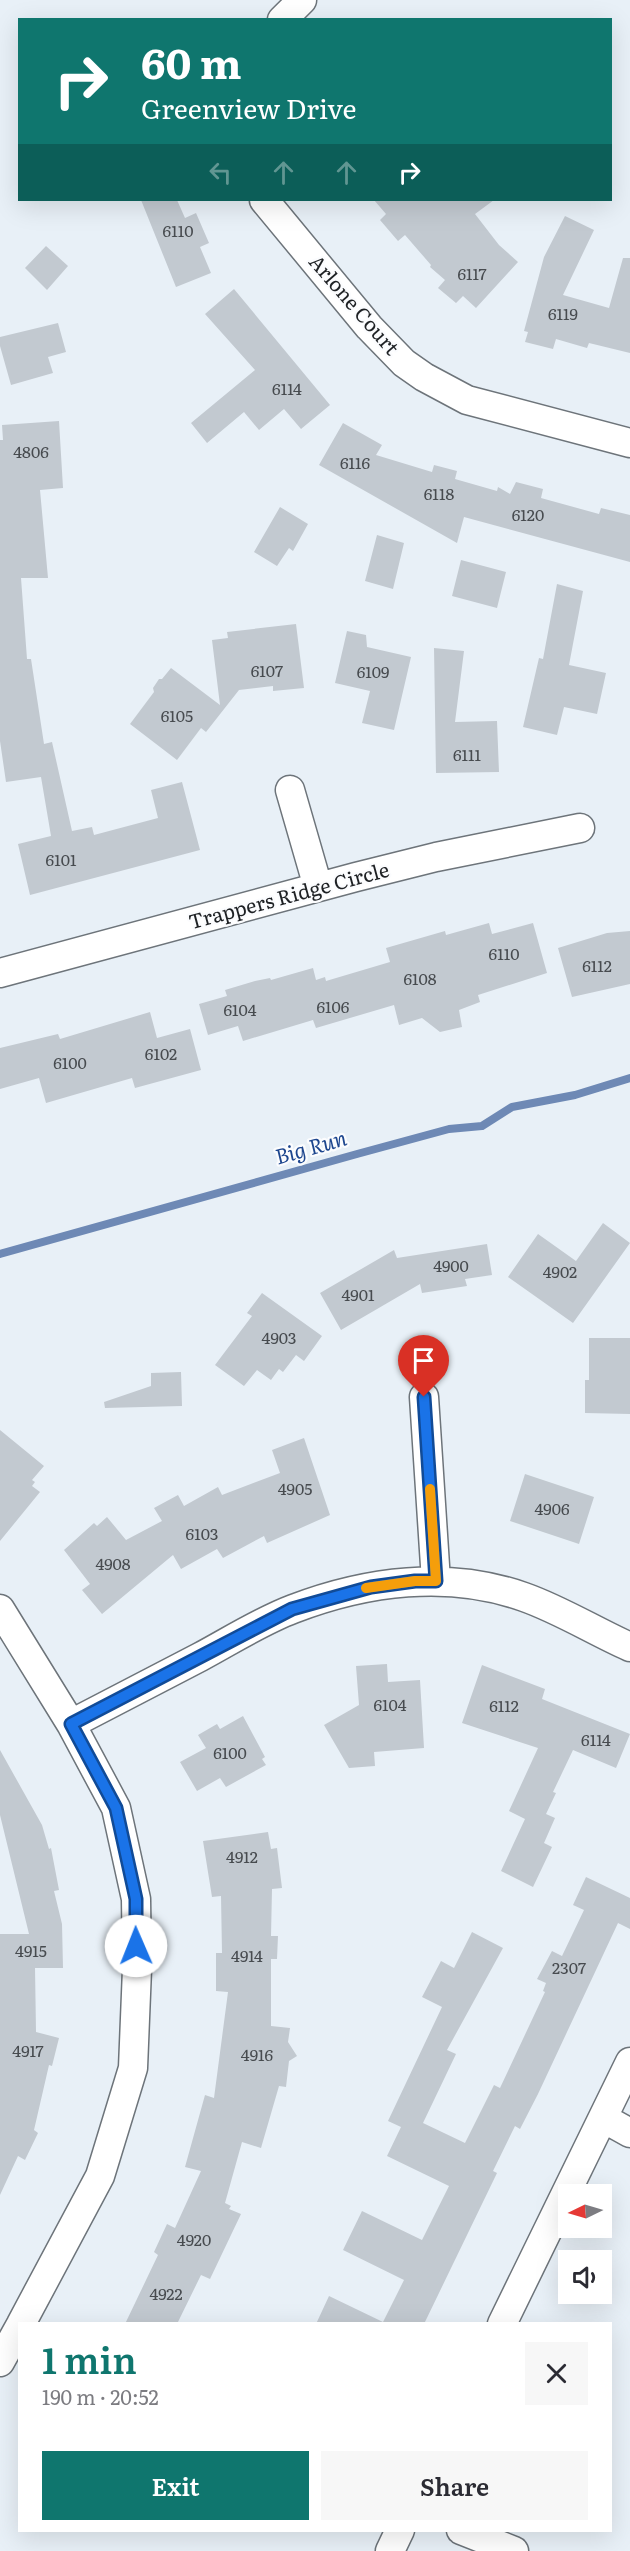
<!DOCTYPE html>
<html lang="en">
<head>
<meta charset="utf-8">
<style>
  body { margin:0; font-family:Literata,serif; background:#f7f7f7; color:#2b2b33; height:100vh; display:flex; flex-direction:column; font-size:22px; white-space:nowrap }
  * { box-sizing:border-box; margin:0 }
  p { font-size:20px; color:#7c7c81 }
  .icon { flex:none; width:33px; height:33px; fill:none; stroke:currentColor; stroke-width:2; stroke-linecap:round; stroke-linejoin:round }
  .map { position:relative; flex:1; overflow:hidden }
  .side { position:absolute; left:18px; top:2322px; width:594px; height:210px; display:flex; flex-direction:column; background:#fff; border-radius:0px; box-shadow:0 6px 24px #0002 }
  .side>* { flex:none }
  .guide { position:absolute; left:18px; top:18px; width:594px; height:183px; border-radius:0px; box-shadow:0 6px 24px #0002; background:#0f766e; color:#fff; overflow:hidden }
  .needle { width:39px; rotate:265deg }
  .fabs { position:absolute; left:558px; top:2184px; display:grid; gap:12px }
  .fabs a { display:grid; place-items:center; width:54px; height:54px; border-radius:0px; background:#fff; box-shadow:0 6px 24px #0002; font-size:30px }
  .pin { position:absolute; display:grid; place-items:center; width:51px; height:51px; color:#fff; margin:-62px -26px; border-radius:50% 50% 50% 0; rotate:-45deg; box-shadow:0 0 6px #0007 }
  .pin .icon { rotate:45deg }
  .me { position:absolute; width:66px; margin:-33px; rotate:359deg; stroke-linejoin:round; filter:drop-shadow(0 0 4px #0008) }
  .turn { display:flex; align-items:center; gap:21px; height:126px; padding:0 24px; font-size:27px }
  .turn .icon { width:78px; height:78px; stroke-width:2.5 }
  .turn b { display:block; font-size:42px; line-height:51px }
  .lanes { display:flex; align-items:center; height:57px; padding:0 24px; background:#0003; justify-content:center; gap:30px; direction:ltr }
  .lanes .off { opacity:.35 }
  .round { display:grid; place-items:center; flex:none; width:63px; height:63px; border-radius:0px; background:#f7f7f7 }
  .head { display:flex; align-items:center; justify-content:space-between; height:102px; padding:0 24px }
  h1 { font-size:36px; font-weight:600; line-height:45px; color:#0f766e }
  .cta { display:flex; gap:12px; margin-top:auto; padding:12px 24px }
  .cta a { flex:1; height:69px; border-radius:0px; background:#0f766e; color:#fff; font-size:24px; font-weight:600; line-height:69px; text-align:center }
  .cta a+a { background:#f7f7f7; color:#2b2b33 }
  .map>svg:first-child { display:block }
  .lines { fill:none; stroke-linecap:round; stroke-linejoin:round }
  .stream { stroke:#6e89b5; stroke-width:8 }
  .building { fill:#c2c9d0 }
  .street-casing { stroke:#6d747a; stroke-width:31 }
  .street { stroke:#fff; stroke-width:28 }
  .route-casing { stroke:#114b97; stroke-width:15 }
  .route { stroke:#1a73e8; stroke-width:10 }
  .slow { stroke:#f59e0b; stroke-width:10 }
  .labels { text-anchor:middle; stroke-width:4.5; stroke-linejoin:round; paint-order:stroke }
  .number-label { font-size:16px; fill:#474b4f }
  .street-label { font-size:20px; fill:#1e2124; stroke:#fbfcfe }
  .water-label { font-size:21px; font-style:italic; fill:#1d468e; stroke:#fbfcfe }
</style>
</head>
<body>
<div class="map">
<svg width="630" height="2551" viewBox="0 0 630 2551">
  <rect width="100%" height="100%" fill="#e8f0f7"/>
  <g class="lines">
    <path class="stream" d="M 0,1254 L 357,1154 L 449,1129 L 482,1126 L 512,1107 L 575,1095 L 630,1078"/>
  </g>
  <path class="building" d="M 141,200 L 177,200 L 185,218 L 196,213 L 209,243 L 200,247 L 211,273 L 176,287 Z
    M 374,200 L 494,200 L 475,214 L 499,245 L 518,262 L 476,308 L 463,296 L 456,303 L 438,288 L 445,280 L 430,267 L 431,265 L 405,235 L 398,241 L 380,220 L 386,214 Z
    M 565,216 L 594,230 L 563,295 L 609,308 L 623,258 L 630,258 L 630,353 L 589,343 L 587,348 L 556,339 L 553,349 L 525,342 L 528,332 L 524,331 L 544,257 Z
    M 46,246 L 68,266 L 47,290 L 25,268 Z
    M 234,289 L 330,405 L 301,429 L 284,409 L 259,430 L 244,412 L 207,443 L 191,423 L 255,370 L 205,314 Z
    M 58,323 L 66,352 L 48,357 L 53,373 L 11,385 L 0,346 L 0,337 Z
    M 59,421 L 63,488 L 40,490 L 48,578 L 21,578 L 27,659 L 31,659 L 44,744 L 52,742 L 72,831 L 92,827 L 94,835 L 158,818 L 151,790 L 182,782 L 200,850 L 30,895 L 18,844 L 51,836 L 41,777 L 6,782 L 0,741 L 0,440 L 3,440 L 2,425 Z
    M 343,423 L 382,445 L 376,455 L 432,472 L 434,465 L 457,471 L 455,479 L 497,491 L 498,487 L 510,494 L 516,482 L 543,489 L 541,498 L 599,514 L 601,508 L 630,515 L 630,562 L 464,517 L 457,543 L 319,465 Z
    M 280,507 L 308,524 L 293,551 L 289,548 L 277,566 L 254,552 Z
    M 377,535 L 404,543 L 393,589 L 365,581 Z
    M 461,560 L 506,572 L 497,608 L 452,596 Z
    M 557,584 L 583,591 L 569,665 L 606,673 L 597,714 L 564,707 L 557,735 L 523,727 L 539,658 L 543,659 Z
    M 296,624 L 304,688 L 273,691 L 273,686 L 239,690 L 206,732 L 201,728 L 177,760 L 130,724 L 154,692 L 153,688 L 159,679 L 162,679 L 171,668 L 220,705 L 212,640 L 228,638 L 227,632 Z
    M 347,631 L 366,635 L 367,647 L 411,657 L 394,730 L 362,723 L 370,691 L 335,683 Z
    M 434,648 L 464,651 L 455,722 L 497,721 L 499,772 L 436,773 Z
    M 489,923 L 492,934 L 533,923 L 547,973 L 478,995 L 480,1002 L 459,1010 L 462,1027 L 440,1032 L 422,1018 L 399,1025 L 394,1005 L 316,1028 L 313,1020 L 243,1041 L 238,1026 L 208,1035 L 199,1004 L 227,996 L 225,990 L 255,981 L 270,978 L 271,980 L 313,968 L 316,980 L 325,977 L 326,981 L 390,962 L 386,948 L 445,931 L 446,935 Z
    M 630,931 L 630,984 L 572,997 L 558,948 L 607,933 Z
    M 150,1012 L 157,1038 L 190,1029 L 201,1070 L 135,1088 L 132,1078 L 46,1103 L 39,1078 L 0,1089 L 0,1048 L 58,1034 L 60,1039 Z
    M 603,1223 L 630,1243 L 573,1323 L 508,1277 L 538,1234 L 576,1261 Z
    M 487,1244 L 492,1275 L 465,1279 L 467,1286 L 422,1293 L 420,1284 L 341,1330 L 320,1293 L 394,1250 L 397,1258 Z
    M 262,1293 L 322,1336 L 304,1361 L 296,1355 L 283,1372 L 279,1369 L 271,1380 L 257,1370 L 244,1386 L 215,1365 L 252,1316 L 247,1313 Z
    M 589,1338 L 630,1338 L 630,1414 L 585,1413 L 585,1380 L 589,1380 Z
    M 181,1372 L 182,1406 L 105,1408 L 104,1402 L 151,1386 L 151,1373 Z
    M 0,1430 L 44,1466 L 32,1480 L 35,1482 L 32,1486 L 40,1492 L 0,1541 Z
    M 304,1438 L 330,1515 L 267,1543 L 264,1536 L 223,1558 L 217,1549 L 181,1569 L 173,1555 L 102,1614 L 82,1590 L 90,1584 L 64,1550 L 94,1523 L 97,1526 L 107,1517 L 126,1540 L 162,1521 L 154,1508 L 178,1495 L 184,1506 L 218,1487 L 222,1495 L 280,1473 L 272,1450 Z
    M 525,1474 L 594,1497 L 579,1544 L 510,1521 Z
    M 387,1664 L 388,1682 L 420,1680 L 424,1748 L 374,1752 L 375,1766 L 349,1768 L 324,1725 L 359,1705 L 356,1666 Z
    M 482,1665 L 545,1689 L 542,1699 L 630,1734 L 616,1768 L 573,1750 L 553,1792 L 556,1793 L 546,1814 L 555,1818 L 544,1843 L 552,1847 L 533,1887 L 501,1871 L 525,1819 L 509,1811 L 538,1748 L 462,1723 Z
    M 243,1716 L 265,1757 L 262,1759 L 266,1765 L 226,1787 L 220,1778 L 197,1791 L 180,1762 L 206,1748 L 198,1735 L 217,1724 L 220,1729 Z
    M 0,1750 L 42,1825 L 49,1849 L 51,1848 L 59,1890 L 54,1891 L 62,1924 L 63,1968 L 35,1968 L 36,2032 L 59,2038 L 52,2066 L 49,2065 L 34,2130 L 38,2133 L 25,2160 L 18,2156 L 0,2195 L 0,1934 L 29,1934 L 0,1815 Z
    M 268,1832 L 271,1849 L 277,1848 L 282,1888 L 272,1889 L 271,1936 L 278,1936 L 277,1959 L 271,1959 L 271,2026 L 290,2028 L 288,2042 L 297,2056 L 289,2061 L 286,2087 L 279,2086 L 261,2148 L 242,2142 L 225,2203 L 231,2206 L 229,2209 L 241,2214 L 210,2279 L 201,2275 L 177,2324 L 125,2324 L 158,2255 L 154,2252 L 167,2224 L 175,2228 L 201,2171 L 185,2167 L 205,2095 L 214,2098 L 228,1992 L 216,1991 L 216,1953 L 222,1953 L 221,1896 L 212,1897 L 203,1841 Z
    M 586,1877 L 630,1898 L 630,1929 L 618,1923 L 538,2094 L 520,2129 L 515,2126 L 493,2171 L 497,2173 L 424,2324 L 316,2324 L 329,2296 L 383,2322 L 404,2280 L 343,2250 L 362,2211 L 422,2240 L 449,2186 L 387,2156 L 401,2127 L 388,2121 L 442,2007 L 422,1997 L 441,1961 L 454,1968 L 472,1932 L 503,1948 L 447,2050 L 456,2054 L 423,2123 L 465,2143 L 494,2085 L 500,2088 L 545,1992 L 543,1991 L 546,1983 L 537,1979 L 552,1951 L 562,1956 L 584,1910 L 573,1905 Z"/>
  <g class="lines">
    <defs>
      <path id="street" d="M 282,20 L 302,0
        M 264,200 L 369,327 L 404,363 L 424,377 L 467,400 L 630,443
        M 290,790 L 318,887
        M 0,973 L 356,877 L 436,857 L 580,828
        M 424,1397 L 436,1581
        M 0,1609 L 71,1724 L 116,1808 L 136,1899 L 137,1969 L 133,2068 L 100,2176 L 21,2324
        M 71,1724 C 114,1702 157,1679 200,1657 C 230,1641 261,1621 293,1609 C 366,1581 448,1570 524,1597 C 561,1610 594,1631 630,1647
        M 603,2118 L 630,2133
        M 502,2324 L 630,2062
        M 0,2362 L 20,2326
        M 461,2530 L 514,2551
        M 390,2551 L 400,2530"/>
    </defs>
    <use href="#street" class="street-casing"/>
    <use href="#street" class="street"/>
  </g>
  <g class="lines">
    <defs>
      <path id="route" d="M 136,1946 L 136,1899 L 116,1808 L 71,1724 L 292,1609 L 371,1587 L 415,1581 L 436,1581 L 424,1397"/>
    </defs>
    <use href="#route" class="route-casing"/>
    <use href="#route" class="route"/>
    <path class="slow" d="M 366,1588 L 415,1581 L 436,1581 L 430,1489"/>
  </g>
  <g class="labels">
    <g class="number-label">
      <text x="178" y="237">6110</text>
      <text x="472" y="280">6117</text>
      <text x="563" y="320">6119</text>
      <text x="287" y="395">6114</text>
      <text x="31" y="458">4806</text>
      <text x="355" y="469">6116</text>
      <text x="439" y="500">6118</text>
      <text x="528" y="521">6120</text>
      <text x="267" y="677">6107</text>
      <text x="373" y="678">6109</text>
      <text x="177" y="722">6105</text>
      <text x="467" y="761">6111</text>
      <text x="61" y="866">6101</text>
      <text x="504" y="960">6110</text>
      <text x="597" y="972">6112</text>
      <text x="420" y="985">6108</text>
      <text x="333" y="1013">6106</text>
      <text x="240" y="1016">6104</text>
      <text x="161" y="1060">6102</text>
      <text x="70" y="1069">6100</text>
      <text x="451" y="1272">4900</text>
      <text x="560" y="1278">4902</text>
      <text x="358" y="1301">4901</text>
      <text x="279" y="1344">4903</text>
      <text x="295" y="1495">4905</text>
      <text x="552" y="1515">4906</text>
      <text x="202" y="1540">6103</text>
      <text x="113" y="1570">4908</text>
      <text x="390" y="1711">6104</text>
      <text x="504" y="1712">6112</text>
      <text x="596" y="1746">6114</text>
      <text x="230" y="1759">6100</text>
      <text x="242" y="1863">4912</text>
      <text x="31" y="1957">4915</text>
      <text x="247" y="1962">4914</text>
      <text x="569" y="1974">2307</text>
      <text x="28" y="2057">4917</text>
      <text x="257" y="2061">4916</text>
      <text x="194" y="2246">4920</text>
      <text x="166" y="2300">4922</text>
    </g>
    <g class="street-label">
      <text transform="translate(354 305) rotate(49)" y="7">Arlone Court</text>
      <text transform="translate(289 896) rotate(-15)" y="7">Trappers Ridge Circle</text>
    </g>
    <g class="water-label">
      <text transform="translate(311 1148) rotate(-16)" y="7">Big Run</text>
    </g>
  </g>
</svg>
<div class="fabs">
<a><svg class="needle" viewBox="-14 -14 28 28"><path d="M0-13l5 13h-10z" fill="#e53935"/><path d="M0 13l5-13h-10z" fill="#7c7c81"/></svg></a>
<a><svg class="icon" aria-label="sound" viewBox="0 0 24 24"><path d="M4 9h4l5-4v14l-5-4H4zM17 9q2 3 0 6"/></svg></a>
</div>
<div class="pin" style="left:424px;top:1397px;background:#d93025"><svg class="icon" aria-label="arrive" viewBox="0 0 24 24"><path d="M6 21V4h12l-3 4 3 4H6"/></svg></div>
<svg class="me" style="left:136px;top:1946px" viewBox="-20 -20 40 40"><circle r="19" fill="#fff"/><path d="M0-13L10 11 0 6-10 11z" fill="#1a73e8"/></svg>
<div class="guide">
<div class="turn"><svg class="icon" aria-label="right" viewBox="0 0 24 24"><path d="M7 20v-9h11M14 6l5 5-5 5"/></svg><div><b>60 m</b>Greenview Drive</div></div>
<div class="lanes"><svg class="icon off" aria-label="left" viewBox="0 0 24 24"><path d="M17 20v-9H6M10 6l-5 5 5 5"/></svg><svg class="icon off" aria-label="ahead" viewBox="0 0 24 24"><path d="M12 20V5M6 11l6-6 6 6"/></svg><svg class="icon off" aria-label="ahead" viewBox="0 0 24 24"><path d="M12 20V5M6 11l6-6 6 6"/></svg><svg class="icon" aria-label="right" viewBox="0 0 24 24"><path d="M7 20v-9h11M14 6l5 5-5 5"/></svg></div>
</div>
<section class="side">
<div class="head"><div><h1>1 min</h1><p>190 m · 20:52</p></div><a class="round"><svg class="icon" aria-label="close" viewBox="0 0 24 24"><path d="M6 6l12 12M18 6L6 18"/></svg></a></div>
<div class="cta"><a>Exit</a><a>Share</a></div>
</section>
</div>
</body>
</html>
